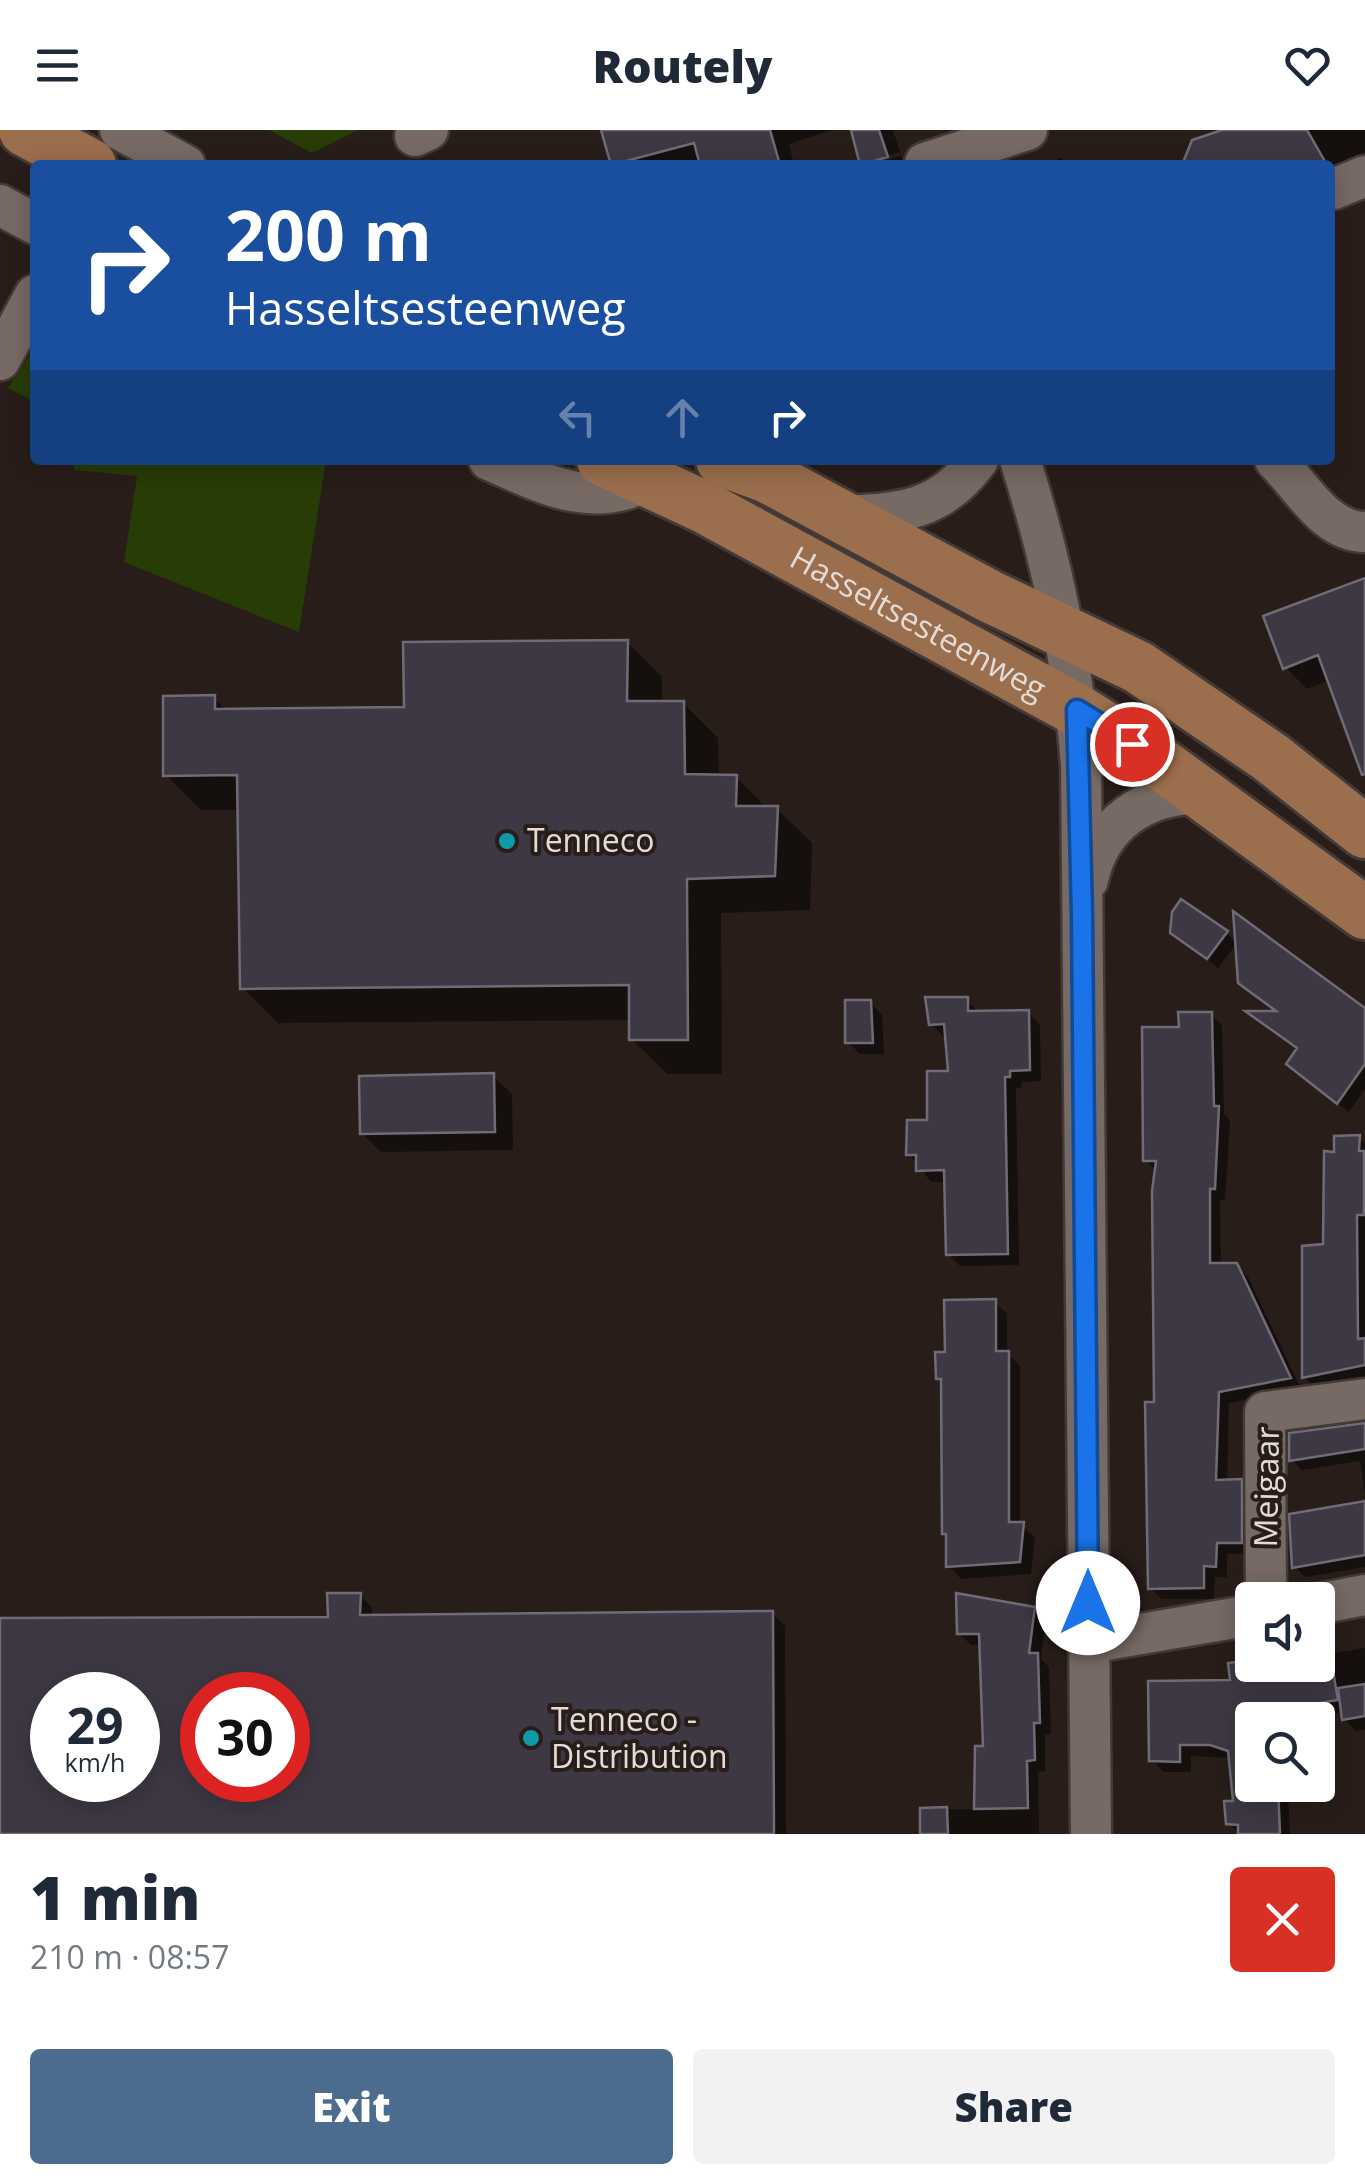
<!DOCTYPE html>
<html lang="en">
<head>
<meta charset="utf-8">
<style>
  body { margin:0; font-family:"Open Sans",sans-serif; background:#f2f2f3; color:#1f2937; height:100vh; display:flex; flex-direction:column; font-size:38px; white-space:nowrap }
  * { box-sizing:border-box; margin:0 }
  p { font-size:32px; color:#747a83 }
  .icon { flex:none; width:55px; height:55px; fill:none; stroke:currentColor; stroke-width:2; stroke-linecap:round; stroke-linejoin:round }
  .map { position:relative; height:1704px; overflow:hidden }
  .drawer { display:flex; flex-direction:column; background:#fff; flex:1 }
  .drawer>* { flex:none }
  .top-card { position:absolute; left:30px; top:30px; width:1305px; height:305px; border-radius:10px; box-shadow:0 5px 25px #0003; background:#1a4fa0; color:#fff; overflow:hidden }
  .controls { position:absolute; left:1235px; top:1452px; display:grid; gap:20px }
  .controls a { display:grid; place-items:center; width:100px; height:100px; border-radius:10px; background:#fff; box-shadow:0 5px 25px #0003; font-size:50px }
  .speed { position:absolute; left:30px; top:1542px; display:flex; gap:20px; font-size:50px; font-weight:700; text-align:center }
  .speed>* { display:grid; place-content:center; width:130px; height:130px; border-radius:50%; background:#fff; box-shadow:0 5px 25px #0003; line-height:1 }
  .speed small { font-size:25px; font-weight:400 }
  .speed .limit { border:15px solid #d22; background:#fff; color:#111 }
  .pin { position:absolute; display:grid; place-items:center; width:85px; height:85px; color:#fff; margin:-42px; border:5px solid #fff; border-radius:50%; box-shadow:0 2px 10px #0007 }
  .me { position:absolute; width:110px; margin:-55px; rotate:0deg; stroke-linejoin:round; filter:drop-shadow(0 0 8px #0008) }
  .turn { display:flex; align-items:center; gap:35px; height:210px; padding:0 30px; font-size:45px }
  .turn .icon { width:130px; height:130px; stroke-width:2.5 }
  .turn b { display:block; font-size:70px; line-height:85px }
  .lanes { display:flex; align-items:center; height:95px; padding:0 30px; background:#0003; justify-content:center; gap:50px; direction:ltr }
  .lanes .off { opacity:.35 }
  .round { display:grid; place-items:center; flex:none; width:105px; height:105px; border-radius:10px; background:#f2f2f3 }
  .overview { display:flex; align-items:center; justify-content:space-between; height:170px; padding:0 30px }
  h1 { font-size:60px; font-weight:800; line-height:75px }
  .primary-button { display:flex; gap:20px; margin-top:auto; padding:20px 30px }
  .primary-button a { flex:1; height:115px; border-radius:10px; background:#4b6b8f; color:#fff; font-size:40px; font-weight:800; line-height:115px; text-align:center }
  .primary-button a+a { background:#f2f2f3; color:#1f2937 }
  header { display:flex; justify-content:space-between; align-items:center; height:130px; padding:0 30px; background:#fff; font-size:45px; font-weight:800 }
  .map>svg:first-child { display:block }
  .green { fill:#283c06 }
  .shadow { fill:#0007; fill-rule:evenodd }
  .building { fill:#3d3843; stroke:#706b77; stroke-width:2.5; fill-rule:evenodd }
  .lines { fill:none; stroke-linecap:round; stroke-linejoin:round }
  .minor-casing { stroke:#433a37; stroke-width:45 }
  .major-casing { stroke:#433a37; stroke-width:58 }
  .minor { stroke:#776964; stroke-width:40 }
  .major { stroke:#9b6e4d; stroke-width:52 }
  .route-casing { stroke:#114b97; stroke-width:25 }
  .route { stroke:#1a73e8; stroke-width:18 }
  .culture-dot { fill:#0f9aa8; stroke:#281d19; stroke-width:4 }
  .labels { text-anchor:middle; stroke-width:8; stroke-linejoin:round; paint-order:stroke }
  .street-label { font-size:32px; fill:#e3dbd8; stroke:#281d19 }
  .poi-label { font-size:32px; fill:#e3dbd8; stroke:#281d19; text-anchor:start }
</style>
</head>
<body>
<header><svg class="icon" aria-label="menu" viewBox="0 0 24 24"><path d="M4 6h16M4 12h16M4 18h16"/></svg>Routely<svg class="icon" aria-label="heart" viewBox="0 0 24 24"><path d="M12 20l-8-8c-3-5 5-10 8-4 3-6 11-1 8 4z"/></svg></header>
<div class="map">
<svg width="1365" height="1704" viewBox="0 0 1365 1704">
  <rect width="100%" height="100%" fill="#281d19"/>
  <path class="green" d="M 269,0 L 358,0 L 312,23 Z
    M 35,218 L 35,272 L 8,258 Z
    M 74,330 L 326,330 L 299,502 L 124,432 L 137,346 L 74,340 Z"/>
  <path class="shadow" d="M 604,0 L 832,0 L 789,14 L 794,35 L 613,35 Z
    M 854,0 L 893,0 L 904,35 L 863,35 ZM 899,22 L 901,26 L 874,34 L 874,29 Z
    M 1229,0 L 1365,0 L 1365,25 L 1359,28 L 1330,66 L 1330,35 L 1184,35 Z
    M 1061,28 L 1068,35 L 1044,35 Z
    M 1365,451 L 1365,618 L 1330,550 L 1307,559 L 1285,537 Z
    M 627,512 L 662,547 L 662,573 L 683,573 L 718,608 L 719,647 L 736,647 L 767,678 L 776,678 L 812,713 L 810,780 L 721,783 L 722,944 L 667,944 L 632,909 L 632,890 L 278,893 L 243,858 L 240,680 L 201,680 L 166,645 L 214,568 L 228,582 L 406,579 Z
    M 1173,802 L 1226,803 L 1237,813 L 1218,838 Z
    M 966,870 L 980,883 L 1028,882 L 1040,895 L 1041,951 L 1022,952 L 1021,958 L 1016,958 L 1019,1135 L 960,1136 L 948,1124 L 947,1052 L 931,1052 L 909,1024 L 929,992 L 950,944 L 948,906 L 943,906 L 931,894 Z
    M 870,872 L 882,885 L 884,924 L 860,924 L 848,912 Z
    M 1365,879 L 1365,959 L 1349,982 L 1300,944 L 1299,920 L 1251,884 Z
    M 1211,884 L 1222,896 L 1224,984 L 1230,990 L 1225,1070 L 1220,1070 L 1221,1136 L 1236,1135 L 1248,1147 L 1301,1259 L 1229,1273 L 1227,1352 L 1241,1352 L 1252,1363 L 1252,1423 L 1227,1424 L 1227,1447 L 1215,1447 L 1214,1469 L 1162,1469 L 1150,1458 L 1156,1274 L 1158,1043 L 1145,1030 L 1181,900 Z
    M 493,946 L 512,964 L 513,1020 L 381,1022 L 362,1003 Z
    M 1359,1008 L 1365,1014 L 1365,1246 L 1314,1257 L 1304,1247 L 1337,1024 Z
    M 995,1172 L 1007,1184 L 1007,1223 L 1020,1236 L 1020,1395 L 1035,1407 L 1031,1444 L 961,1449 L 949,1436 L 949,1407 L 944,1403 L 944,1253 L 939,1248 L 947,1224 Z
    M 1365,1295 L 1365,1365 L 1360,1331 L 1302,1340 L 1292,1330 Z
    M 1365,1371 L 1365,1437 L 1305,1447 L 1295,1437 Z
    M 360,1465 L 372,1478 L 372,1488 L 772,1483 L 785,1496 L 786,1704 L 1,1704 L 0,1491 L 331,1489 ZM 52,1565 L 138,1565 L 138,1650 L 52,1650 ZM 202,1565 L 288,1565 L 288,1650 L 202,1650 Z
    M 1034,1479 L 1046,1491 L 1041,1529 L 1049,1537 L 1051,1604 L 1045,1604 L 1045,1641 L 1038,1642 L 1039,1704 L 922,1704 L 922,1680 L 976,1679 L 985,1618 L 982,1515 L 971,1515 L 959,1503 Z
    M 1328,1515 L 1336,1523 L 1365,1518 L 1365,1600 L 1356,1601 L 1344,1589 L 1343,1582 L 1297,1590 L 1252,1590 L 1252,1655 L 1293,1655 L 1295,1663 L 1288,1664 L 1290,1704 L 1240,1704 L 1228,1693 L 1236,1673 L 1232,1628 L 1191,1626 L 1191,1642 L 1164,1642 L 1152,1630 L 1233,1552 L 1231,1536 L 1252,1532 L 1252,1535 L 1318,1535 L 1318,1516 Z"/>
  <path class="building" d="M 601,0 L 770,0 L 780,35 L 700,35 L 694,13 L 611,35 Z
    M 851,0 L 879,0 L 888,27 L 860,35 Z
    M 1222,0 L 1307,0 L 1327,35 L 1182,35 L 1192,10 Z
    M 1365,448 L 1365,644 L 1362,645 L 1318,525 L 1283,539 L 1263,486 Z
    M 628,510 L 627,571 L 684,571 L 685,644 L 737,645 L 736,676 L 778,676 L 775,746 L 687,749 L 688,910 L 629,910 L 629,855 L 240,859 L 237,645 L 163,646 L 163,566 L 215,565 L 215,579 L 404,577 L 403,512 Z
    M 1181,769 L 1228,801 L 1207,829 L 1170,803 L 1172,782 Z
    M 1233,781 L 1365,878 L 1365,934 L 1337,974 L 1286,934 L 1297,918 L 1245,881 L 1276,881 L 1238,853 Z
    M 925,867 L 968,867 L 968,881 L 1029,880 L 1030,940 L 1010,941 L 1010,947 L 1005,947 L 1008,1124 L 946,1125 L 944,1040 L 916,1041 L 916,1025 L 906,1025 L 907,990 L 927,990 L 927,941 L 948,941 L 944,894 L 929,895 Z
    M 845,870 L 871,870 L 873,913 L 845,913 Z
    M 1178,882 L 1212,882 L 1214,976 L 1219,976 L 1215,1059 L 1210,1059 L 1210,1133 L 1237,1133 L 1291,1248 L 1219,1262 L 1216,1350 L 1242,1349 L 1242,1413 L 1217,1413 L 1216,1437 L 1204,1436 L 1204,1458 L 1148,1459 L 1145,1272 L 1154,1272 L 1152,1061 L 1156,1031 L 1143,1031 L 1142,897 L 1179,897 Z
    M 494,943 L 495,1002 L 360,1004 L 359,946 Z
    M 1360,1005 L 1359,1021 L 1364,1021 L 1364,1085 L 1357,1085 L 1358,1209 L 1365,1208 L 1365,1235 L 1302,1248 L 1302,1116 L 1323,1114 L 1324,1021 L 1334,1022 L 1334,1006 Z
    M 996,1169 L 996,1221 L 1009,1221 L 1009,1392 L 1024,1392 L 1020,1432 L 946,1437 L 946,1404 L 942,1404 L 941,1249 L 936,1249 L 935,1222 L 945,1222 L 944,1170 Z
    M 1365,1293 L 1365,1319 L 1289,1331 L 1289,1303 Z
    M 1365,1371 L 1365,1425 L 1292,1438 L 1289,1384 Z
    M 327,1463 L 361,1463 L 360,1485 L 773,1481 L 774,1704 L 0,1704 L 0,1488 L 328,1487 ZM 52,1565 L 138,1565 L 138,1650 L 52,1650 ZM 202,1565 L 288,1565 L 288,1650 L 202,1650 Z
    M 956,1463 L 1035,1477 L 1029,1523 L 1038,1523 L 1040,1593 L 1034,1593 L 1035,1630 L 1027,1631 L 1028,1678 L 974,1679 L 975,1616 L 983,1616 L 979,1504 L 957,1504 Z
    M 1252,1530 L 1252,1535 L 1332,1535 L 1338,1570 L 1252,1584 L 1252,1655 L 1278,1655 L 1280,1704 L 1238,1704 L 1238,1695 L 1226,1694 L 1224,1671 L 1233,1671 L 1228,1621 L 1210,1615 L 1180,1615 L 1180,1632 L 1149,1631 L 1148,1551 L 1230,1550 L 1228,1533 Z
    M 1365,1554 L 1365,1586 L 1342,1590 L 1338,1558 Z
    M 947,1677 L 948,1704 L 920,1704 L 920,1678 Z"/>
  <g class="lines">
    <defs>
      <path id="minor" d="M 120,0 L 185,35
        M 415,6 L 428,0
        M 925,33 L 1027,0
        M 1334,59 L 1365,46
        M 0,75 L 35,94
        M 0,230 L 35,165
        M 489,330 C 542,353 591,380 646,351
        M 1020,330 C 1052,430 1073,530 1081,635 L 1091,1704
        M 1275,330 C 1301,355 1325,402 1365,402
        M 841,386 C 900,383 940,382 978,330
        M 1088,750 C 1100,693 1145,663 1201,664
        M 1266,1470 L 1265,1282 L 1365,1269
        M 1318,1474 L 1365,1465
        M 1088,1513 L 1252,1485"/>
      <g id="major">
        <path d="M 25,0 L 90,35"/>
        <path id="s1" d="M 603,330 L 704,377 L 1077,580 L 1147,624 L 1365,783"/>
        <path d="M 722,330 L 768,347 L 989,466 L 1138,537 L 1270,627 L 1365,702"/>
      </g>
    </defs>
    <use href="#minor" class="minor-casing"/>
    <use href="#major" class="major-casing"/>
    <use href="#minor" class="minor"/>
    <use href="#major" class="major"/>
  </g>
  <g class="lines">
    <defs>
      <path id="route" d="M 1088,1473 L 1082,783 L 1077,580 L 1132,614"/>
    </defs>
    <use href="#route" class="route-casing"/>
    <use href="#route" class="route"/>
  </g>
  <g class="culture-dot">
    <circle cx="507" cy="711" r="10"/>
    <circle cx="531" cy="1608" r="10"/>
  </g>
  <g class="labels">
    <g class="street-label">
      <text dy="11" stroke="none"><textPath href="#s1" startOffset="355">Hasseltsesteenweg</textPath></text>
      <text transform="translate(1267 1357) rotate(-89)" y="11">Meigaar</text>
    </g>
    <g class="poi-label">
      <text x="527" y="722">Tenneco</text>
      <text x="551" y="1601">Tenneco -<tspan x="551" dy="37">Distribution</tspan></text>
    </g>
  </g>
</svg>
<div class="controls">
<a><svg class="icon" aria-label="sound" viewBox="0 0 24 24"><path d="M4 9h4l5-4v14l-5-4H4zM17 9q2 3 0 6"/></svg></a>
<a><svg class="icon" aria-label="search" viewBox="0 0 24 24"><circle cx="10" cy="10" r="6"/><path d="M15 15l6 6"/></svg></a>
</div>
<div class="speed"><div>29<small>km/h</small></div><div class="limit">30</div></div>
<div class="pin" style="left:1132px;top:614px;background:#d93025"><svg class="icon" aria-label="arrive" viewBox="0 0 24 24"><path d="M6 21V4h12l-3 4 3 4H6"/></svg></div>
<svg class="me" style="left:1088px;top:1473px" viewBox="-20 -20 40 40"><circle r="19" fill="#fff"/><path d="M0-13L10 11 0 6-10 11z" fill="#1a73e8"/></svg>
<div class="top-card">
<div class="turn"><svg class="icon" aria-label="right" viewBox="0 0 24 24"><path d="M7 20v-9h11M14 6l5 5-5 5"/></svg><div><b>200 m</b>Hasseltsesteenweg</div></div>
<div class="lanes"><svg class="icon off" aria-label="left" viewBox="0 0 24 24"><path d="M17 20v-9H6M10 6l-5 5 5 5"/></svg><svg class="icon off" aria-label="ahead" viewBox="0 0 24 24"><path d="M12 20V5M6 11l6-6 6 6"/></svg><svg class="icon" aria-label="right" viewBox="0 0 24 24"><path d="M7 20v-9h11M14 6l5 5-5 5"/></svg></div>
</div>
</div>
<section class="drawer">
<div class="overview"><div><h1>1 min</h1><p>210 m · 08:57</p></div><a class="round" style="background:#d93025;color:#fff"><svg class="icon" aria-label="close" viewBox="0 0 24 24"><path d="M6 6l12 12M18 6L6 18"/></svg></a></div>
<div class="primary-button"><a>Exit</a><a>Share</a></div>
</section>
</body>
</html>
